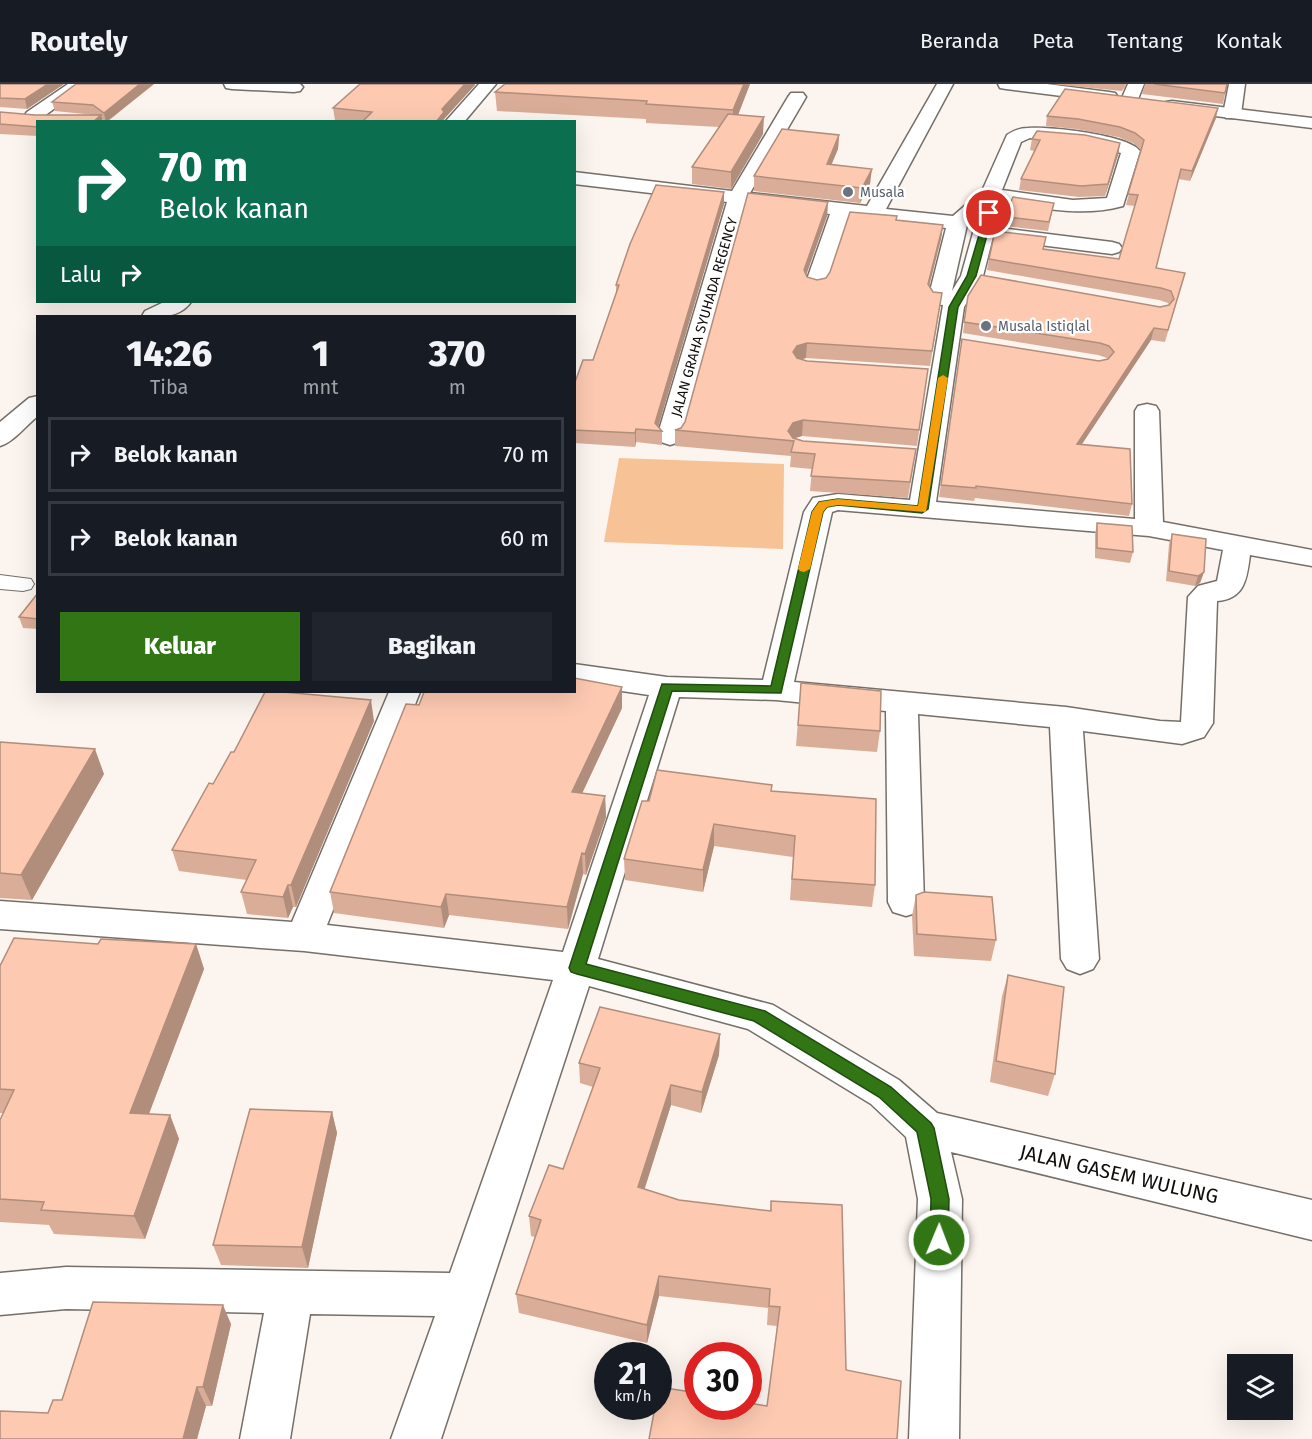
<!DOCTYPE html>
<html lang="id">
<head>
<meta charset="utf-8">
<style>
  body { margin:0; font-family:"Fira Sans",sans-serif; background:#20242c; color:#f1f3f6; height:100vh; display:flex; flex-direction:column; font-size:22px; white-space:nowrap }
  * { box-sizing:border-box; margin:0 }
  p { font-size:20px; color:#9ea1a6 }
  .icon { flex:none; width:33px; height:33px; fill:none; stroke:currentColor; stroke-width:2; stroke-linecap:round; stroke-linejoin:round }
  .map { position:relative; flex:1; overflow:hidden }
  .details { position:absolute; left:36px; top:231px; width:540px; height:378px; display:flex; flex-direction:column; background:#171b24; border-radius:0px; box-shadow:0 6px 24px #0002 }
  .details>* { flex:none }
  .banner { position:absolute; left:36px; top:36px; width:540px; height:183px; border-radius:0px; box-shadow:0 6px 24px #0002; background:#0b6e4f; color:#fff; overflow:hidden }
  .buttons { position:absolute; left:1227px; top:1270px; display:grid; gap:12px }
  .buttons a { display:grid; place-items:center; width:66px; height:66px; border-radius:0px; background:#171b24; box-shadow:0 6px 24px #0002; font-size:30px }
  .speed { position:absolute; left:594px; top:1258px; display:flex; gap:12px; font-size:30px; font-weight:700; text-align:center }
  .speed>* { display:grid; place-content:center; width:78px; height:78px; border-radius:50%; background:#171b24; box-shadow:0 6px 24px #0002; line-height:1 }
  .speed small { font-size:15px; font-weight:400 }
  .speed .limit { border:9px solid #d22; background:#fff; color:#111 }
  .pin { position:absolute; display:grid; place-items:center; width:51px; height:51px; color:#fff; margin:-26px; border:3px solid #fff; border-radius:50%; box-shadow:0 2px 6px #0007 }
  .me { position:absolute; width:66px; margin:-33px; rotate:1deg; stroke-linejoin:round; filter:drop-shadow(0 0 4px #0008) }
  .turn { display:flex; align-items:center; gap:21px; height:126px; padding:0 24px; font-size:27px }
  .turn .icon { width:78px; height:78px; stroke-width:2.5 }
  .turn b { display:block; font-size:42px; line-height:51px }
  .then { display:flex; align-items:center; height:57px; padding:0 24px; background:#0003; gap:12px; font-size:22px }
  .eta { display:flex; justify-content:space-evenly; align-items:center; height:102px; text-align:center }
  .eta b { font-size:36px; font-weight:800; line-height:42px }
  .button { display:flex; gap:12px; margin-top:auto; padding:12px 24px }
  .button a { flex:1; height:69px; border-radius:0px; background:#317515; color:#fff; font-size:24px; font-weight:800; line-height:69px; text-align:center }
  .button a+a { background:#20242c; color:#f1f3f6 }
  ul { padding:0; list-style:none }
  li { display:flex; align-items:center; gap:18px; height:75px; margin:0 12px 9px; padding:0 12px; border:3px solid #363941; border-radius:0px }
  li div { flex:1 }
  li b { display:block; font-size:22px }
  li em { font-style:normal }
  header { display:flex; align-items:center; gap:36px; box-sizing:border-box; height:84px; padding:0 30px; background:#171b24; border-bottom:2px solid #363941 }
  header strong { font-size:28px }
  nav { display:flex; gap:33px; margin-inline-start:auto; font-size:21px }
  .map>svg:first-child { display:block }
  .green { fill:#f7c295 }
  .lines { fill:none; stroke-linecap:round; stroke-linejoin:round }
  .service-casing { stroke:#756f69; stroke-width:2 }
  .minor-casing { stroke:#756f69; stroke-width:3 }
  .tertiary-casing { stroke:#756f69; stroke-width:3 }
  .service { fill:#fff; fill-rule:evenodd }
  .minor { fill:#fff; fill-rule:evenodd }
  .tertiary { fill:#fff; fill-rule:evenodd }
  .wall { fill:#daad98 }
  .shaded-wall { fill:#b18d7c }
  .building { fill:#fdc9b1; stroke:#b18d7c; stroke-width:1.5 }
  .route { fill:#317515; stroke:#204c0e; stroke-width:1.5 }
  .slow { fill:#f59e0b }
  .worship-dot { fill:#6b7280; stroke:#fff; stroke-width:2 }
  .labels { text-anchor:middle; stroke-width:4.5; stroke-linejoin:round; paint-order:stroke }
  .far-worship-label { font-size:14px; fill:#5b616d; stroke:#fff; text-anchor:start }
  .far-street-label { font-size:14px; fill:#0f0c0a; stroke:#fff }
  .near-street-label { font-size:20px; fill:#0f0c0a; stroke:#fff }
</style>
</head>
<body>
<header>
<strong>Routely</strong>
<nav><a>Beranda</a><a>Peta</a><a>Tentang</a><a>Kontak</a></nav>
</header>
<div class="map">
<svg width="1312" height="1355" viewBox="0 0 1312 1355">
  <rect width="100%" height="100%" fill="#fcf4ee"/>
  <path class="green" d="M 619,374 L 784,380 L 783,465 L 604,458 Z"/>
  <g class="lines">
    <defs>
      <path id="service" d="M 0,491 L 31,495 L 34,500 L 31,505 L 23,507 L 0,505 Z"/>
      <path id="minor" d="M 68,0 L 87,0 L 39,36 L 27,36 L 24,32 L 27,28 Z
        M 224,0 L 300,0 L 303,3 L 300,7 L 294,8 L 232,5 L 226,4 Z
        M 479,0 L 496,0 L 464,38 L 445,38 Z
        M 937,0 L 953,0 L 886,125 L 953,132 L 982,107 L 1007,51 C 1013,47 1020,44 1028,44 C 1049,42 1129,51 1140,67 L 1123,122 C 1080,134 1038,123 995,117 L 987,123 L 996,125 L 999,129 L 995,145 L 1001,144 L 1112,158 L 1119,160 L 1122,164 L 1119,168 L 1112,170 L 1001,156 L 993,153 L 983,192 L 964,223 L 936,418 L 1135,435 L 1135,327 L 1138,322 L 1147,320 L 1156,322 L 1159,327 L 1163,438 L 1312,466 L 1312,482 L 1250,471 C 1247,494 1245,515 1217,517 L 1213,639 L 1204,653 L 1182,660 L 1083,647 L 1099,875 L 1093,885 L 1080,890 L 1067,885 L 1061,875 L 1050,643 L 918,630 L 924,818 L 919,828 L 906,832 L 893,828 L 888,818 L 886,627 L 776,616 L 679,613 L 598,875 L 773,921 L 899,996 L 937,1029 L 1312,1116 L 1312,1156 L 951,1068 L 962,1115 L 959,1355 L 909,1355 L 918,1115 L 906,1053 L 871,1020 L 748,945 L 589,902 L 441,1355 L 391,1355 L 435,1232 L 310,1230 L 290,1355 L 240,1355 L 264,1229 L 66,1225 L 0,1231 L 0,1189 L 66,1183 L 450,1189 L 553,896 L 304,867 L 0,845 L 0,817 L 292,838 L 389,608 L 420,608 L 327,841 L 563,868 L 649,611 L 574,600 L 574,580 L 667,593 L 763,596 L 804,428 L 813,414 L 838,410 L 910,416 L 943,221 L 931,220 L 928,215 L 946,144 L 850,132 L 827,201 L 824,206 L 816,208 L 808,206 L 805,201 L 830,130 L 746,120 L 683,353 L 679,358 L 670,361 L 661,358 L 657,353 L 727,118 L 574,100 L 574,88 L 732,107 L 788,13 L 791,9 L 803,9 L 806,13 L 750,109 L 867,122 ZM 1030,54 L 1083,60 L 1121,69 L 1107,114 L 1073,116 L 1002,106 L 1021,58 ZM 978,131 L 961,192 L 952,207 L 967,141 ZM 838,426 L 1149,452 L 1223,466 L 1217,497 L 1198,502 L 1188,513 L 1181,638 L 1160,637 L 1066,623 L 794,598 L 832,428 Z
        M 1128,0 L 1144,0 L 1136,20 L 1124,20 L 1121,16 Z
        M 1229,0 L 1245,0 L 1241,30 L 1238,34 L 1226,34 L 1223,30 Z
        M 164,218 L 191,218 C 180,234 158,234 142,232 L 145,227 Z
        M 38,312 L 38,332 C 26,341 14,358 0,362 L 0,338 L 29,314 Z"/>
      <path id="tertiary" d="M 998,0 L 1047,0 L 1109,8 L 1115,9 L 1118,13 L 1115,17 L 1109,18 L 1006,5 L 1000,4 Z
        M 1172,17 L 1312,34 L 1312,44 L 1166,26 L 1163,22 L 1166,18 Z"/>
    </defs>
    <use href="#service" class="service-casing"/>
    <use href="#minor" class="minor-casing"/>
    <use href="#tertiary" class="tertiary-casing"/>
    <use href="#service" class="service"/>
    <use href="#minor" class="minor"/>
    <use href="#tertiary" class="tertiary"/>
  </g>
  <path class="wall" d="M 0,0 L 64,0 L 27,25 L 0,23 Z
    M 154,0 L 107,38 L 102,35 L 103,38 L 38,38 L 38,52 L 0,50 L 0,28 L 35,31 L 95,31 L 55,27 L 52,18 Z
    M 360,0 L 475,0 L 475,1 L 444,35 L 444,38 L 353,38 L 335,36 L 333,24 Z
    M 505,0 L 750,0 L 738,31 L 763,50 L 731,105 L 692,100 L 692,83 L 719,43 L 646,39 L 646,35 L 497,27 L 495,8 Z
    M 1051,0 L 1127,0 L 1122,7 Z
    M 1145,0 L 1227,0 L 1223,20 L 1142,10 Z
    M 1047,32 L 1216,34 L 1190,97 L 1178,95 L 1156,184 L 1185,189 L 1165,258 L 1151,256 L 1082,360 L 1132,420 L 1129,432 L 975,414 L 974,417 L 939,413 L 962,255 L 1099,277 L 1108,275 L 1107,274 L 1098,271 L 963,249 L 968,212 L 1160,223 L 1169,221 L 1168,219 L 1159,216 L 987,186 L 989,175 L 1044,165 L 1119,175 L 1135,122 L 1126,121 L 1141,66 L 1133,59 L 1118,53 L 1076,45 L 1046,42 Z
    M 839,51 L 838,65 L 831,80 L 870,100 L 860,119 L 754,107 L 754,92 Z
    M 1032,55 L 1120,59 L 1118,71 L 1105,112 L 1079,113 L 1019,106 L 1021,95 L 1034,67 L 1030,66 Z
    M 724,108 L 724,120 L 658,343 L 662,347 L 662,361 L 636,358 L 635,363 L 574,359 L 574,301 L 593,276 L 616,211 L 616,201 Z
    M 828,118 L 827,132 L 806,191 L 807,193 L 817,196 L 826,194 L 896,136 L 943,141 L 941,155 L 929,202 L 940,223 L 930,282 L 806,274 L 800,275 L 807,277 L 928,285 L 917,362 L 802,352 L 795,354 L 803,357 L 916,365 L 908,414 L 810,407 L 812,385 L 790,383 L 791,372 L 675,362 L 675,346 L 681,344 L 685,338 Z
    M 1054,119 L 1048,147 L 998,141 L 999,132 L 1008,124 Z
    M 1097,439 L 1133,468 L 1130,479 L 1095,474 L 1095,450 Z
    M 1172,450 L 1204,488 L 1200,499 L 1195,502 L 1166,497 L 1169,460 Z
    M 38,509 L 38,545 L 23,544 L 19,533 Z
    M 801,599 L 880,647 L 877,668 L 796,662 Z
    M 622,603 L 622,624 L 582,709 L 605,712 L 606,733 L 586,791 L 583,790 L 568,845 L 449,831 L 444,844 L 334,829 L 330,808 L 419,621 Z
    M 374,637 L 296,823 L 293,823 L 288,834 L 247,830 L 241,808 L 247,796 L 179,787 L 172,766 L 234,668 Z
    M 0,658 L 104,690 L 32,816 L 0,814 Z
    M 772,701 L 771,707 L 875,801 L 872,823 L 790,816 L 793,773 L 714,762 L 703,808 L 625,796 L 624,775 L 649,717 Z
    M 916,811 L 996,856 L 991,877 L 914,872 L 912,832 Z
    M 98,860 L 196,860 L 204,885 L 149,1030 L 170,1031 L 179,1055 L 145,1155 L 54,1150 L 49,1141 L 0,1138 L 0,1036 L 3,1029 L 0,1029 L 0,882 Z
    M 1008,891 L 1055,990 L 1048,1012 L 990,998 L 1002,912 Z
    M 720,950 L 719,971 L 701,1029 L 671,1021 L 644,1105 L 679,1116 L 770,1127 L 771,1117 L 842,1121 L 767,1322 L 777,1242 L 767,1241 L 768,1224 L 659,1212 L 647,1259 L 519,1229 L 516,1210 L 535,1153 L 531,1152 L 529,1132 L 563,1085 L 593,1003 L 580,999 L 579,979 Z
    M 332,1028 L 337,1049 L 308,1184 L 221,1181 L 213,1161 Z
    M 231,1240 L 212,1322 L 206,1322 L 197,1355 L 0,1355 L 48,1329 L 62,1316 Z"/>
  <path class="shaded-wall" d="M 48,0 L 64,0 L 27,25 L 25,15 Z
    M 140,0 L 154,0 L 106,38 L 104,29 Z
    M 465,0 L 475,0 L 475,1 L 444,35 L 444,38 L 436,38 L 442,25 Z
    M 744,0 L 750,0 L 733,44 L 733,26 Z
    M 1218,24 L 1216,34 L 1190,97 L 1192,87 Z
    M 101,31 L 103,38 L 93,38 Z
    M 764,33 L 763,50 L 731,105 L 731,88 Z
    M 839,51 L 838,65 L 826,94 L 827,80 Z
    M 1120,59 L 1118,71 L 1105,112 L 1108,100 Z
    M 872,85 L 870,100 L 860,119 L 862,104 Z
    M 724,108 L 724,120 L 657,347 L 655,339 Z
    M 828,118 L 827,132 L 803,200 L 804,186 Z
    M 943,141 L 941,155 L 926,214 L 928,200 Z
    M 1154,244 L 1151,256 L 1074,372 L 1077,360 Z
    M 807,259 L 806,274 L 796,277 L 793,268 L 797,262 Z
    M 803,336 L 802,352 L 792,355 L 788,347 L 793,339 Z
    M 636,345 L 636,358 L 635,363 L 635,349 Z
    M 1204,488 L 1200,499 L 1195,502 L 1198,492 Z
    M 622,603 L 622,624 L 573,729 L 572,708 Z
    M 371,616 L 374,637 L 296,823 L 291,801 Z
    M 95,665 L 104,690 L 32,816 L 21,791 Z
    M 605,712 L 606,733 L 586,791 L 585,770 Z
    M 714,740 L 714,762 L 703,808 L 703,786 Z
    M 582,769 L 583,790 L 568,845 L 567,823 Z
    M 288,801 L 293,823 L 288,834 L 283,813 Z
    M 446,810 L 449,831 L 444,844 L 441,823 Z
    M 196,860 L 204,885 L 140,1053 L 130,1029 Z
    M 720,950 L 719,971 L 701,1029 L 702,1008 Z
    M 671,1001 L 671,1021 L 639,1123 L 638,1103 Z
    M 332,1028 L 337,1049 L 308,1184 L 302,1163 Z
    M 170,1031 L 179,1055 L 145,1155 L 134,1132 Z
    M 659,1192 L 659,1212 L 647,1259 L 647,1241 Z
    M 223,1221 L 231,1240 L 212,1322 L 203,1303 Z
    M 197,1303 L 206,1322 L 197,1355 L 183,1355 Z"/>
  <path class="building" d="M 0,0 L 48,0 L 25,15 L 0,14 Z
    M 76,0 L 140,0 L 104,29 L 93,21 L 52,18 Z
    M 360,0 L 465,0 L 442,25 L 444,28 L 436,38 L 362,38 L 372,28 L 333,24 Z
    M 505,0 L 744,0 L 733,26 L 646,20 L 647,17 L 495,8 Z
    M 1154,0 L 1227,0 L 1225,9 Z
    M 1065,5 L 1218,24 L 1192,87 L 1181,85 L 1156,184 L 1185,189 L 1168,246 L 1154,244 L 1077,360 L 1130,365 L 1132,420 L 976,402 L 976,404 L 941,401 L 962,255 L 1099,277 L 1108,275 L 1114,268 L 1109,262 L 1100,259 L 964,238 L 968,212 L 981,191 L 1160,223 L 1169,221 L 1174,215 L 1171,207 L 1161,204 L 989,175 L 995,147 L 1046,153 L 1043,165 L 1119,175 L 1138,111 L 1128,110 L 1144,56 L 1135,49 L 1120,43 L 1078,35 L 1047,32 Z
    M 0,28 L 35,31 L 101,31 L 93,38 L 38,38 L 38,43 L 0,40 Z
    M 728,30 L 764,33 L 731,88 L 692,83 Z
    M 782,45 L 839,51 L 827,80 L 872,85 L 862,104 L 754,92 Z
    M 1037,47 L 1085,51 L 1120,59 L 1108,100 L 1081,102 L 1021,95 L 1040,56 L 1032,55 Z
    M 656,101 L 724,108 L 655,339 L 662,347 L 636,345 L 635,349 L 574,346 L 574,301 L 583,276 L 593,276 L 619,201 L 616,201 L 630,160 Z
    M 748,109 L 828,118 L 804,186 L 807,193 L 817,196 L 826,194 L 830,188 L 850,128 L 897,132 L 896,136 L 943,141 L 928,200 L 933,208 L 942,209 L 932,267 L 807,259 L 797,262 L 793,268 L 797,274 L 807,277 L 928,285 L 919,346 L 803,336 L 793,339 L 788,347 L 793,354 L 803,357 L 916,365 L 910,398 L 811,392 L 815,370 L 791,368 L 794,357 L 675,346 L 681,344 L 685,338 Z
    M 1013,113 L 1054,119 L 1049,138 L 999,132 L 1002,123 L 1008,124 Z
    M 1097,439 L 1132,442 L 1133,468 L 1097,464 Z
    M 1172,450 L 1206,455 L 1204,488 L 1198,492 L 1169,487 Z
    M 38,509 L 38,535 L 19,533 Z
    M 574,594 L 622,603 L 572,708 L 605,712 L 585,770 L 582,769 L 567,823 L 446,810 L 441,823 L 330,808 L 406,620 L 419,621 L 424,608 L 574,608 Z
    M 801,599 L 881,607 L 880,647 L 798,641 Z
    M 265,608 L 283,608 L 371,616 L 291,801 L 288,801 L 283,813 L 241,808 L 256,776 L 172,766 L 209,699 L 213,700 L 231,668 L 234,668 Z
    M 0,658 L 95,665 L 21,791 L 0,789 Z
    M 657,686 L 772,701 L 771,707 L 876,715 L 875,801 L 792,795 L 795,752 L 714,740 L 703,786 L 624,775 L 642,717 L 649,717 Z
    M 924,808 L 992,813 L 996,856 L 917,850 L 916,811 Z
    M 14,854 L 98,860 L 101,855 L 196,860 L 130,1029 L 170,1031 L 134,1132 L 41,1126 L 44,1118 L 0,1115 L 0,1036 L 14,1006 L 0,1005 L 0,882 Z
    M 1008,891 L 1064,903 L 1055,990 L 996,977 Z
    M 600,923 L 720,950 L 702,1008 L 671,1001 L 638,1103 L 679,1116 L 771,1127 L 771,1117 L 842,1121 L 846,1286 L 901,1297 L 897,1355 L 649,1355 L 655,1323 L 658,1323 L 659,1303 L 698,1309 L 698,1323 L 748,1323 L 748,1319 L 767,1322 L 780,1223 L 769,1222 L 770,1205 L 659,1192 L 647,1241 L 516,1210 L 541,1136 L 529,1132 L 549,1081 L 563,1085 L 600,984 L 579,979 Z
    M 250,1025 L 332,1028 L 302,1163 L 213,1161 Z
    M 93,1218 L 223,1221 L 203,1303 L 197,1303 L 183,1355 L 0,1355 L 0,1327 L 48,1329 L 53,1316 L 62,1316 Z"/>
  <path class="route" d="M 986,127 L 993,129 L 976,192 L 958,223 L 928,425 L 922,429 L 838,421 L 827,423 L 823,428 L 781,609 L 672,607 L 586,880 L 765,927 L 891,1003 L 931,1039 L 934,1044 L 949,1115 L 948,1156 L 945,1162 L 939,1165 L 933,1162 L 930,1156 L 931,1115 L 917,1048 L 879,1013 L 754,937 L 577,890 L 571,888 L 569,884 L 662,600 L 771,602 L 812,428 L 819,418 L 838,415 L 918,422 L 949,223 L 967,192 Z"/>
  <path class="slow" d="M 943,291 L 948,294 L 926,428 L 838,421 L 827,423 L 823,428 L 810,485 L 804,488 L 800,487 L 798,485 L 812,428 L 819,418 L 838,415 L 918,422 L 938,294 Z"/>
  <g class="worship-dot">
    <circle cx="848" cy="108" r="6"/>
    <circle cx="986" cy="242" r="6"/>
  </g>
  <g class="labels">
    <g class="far-worship-label">
      <text x="860" y="113">Musala</text>
      <text x="998" y="247">Musala Istiqlal</text>
    </g>
    <g class="far-street-label">
      <text transform="translate(704 233) rotate(-74)" y="5">JALAN GRAHA SYUHADA REGENCY</text>
    </g>
    <g class="near-street-label">
      <text transform="translate(1119 1090) rotate(13)" y="7">JALAN GASEM WULUNG</text>
    </g>
  </g>
</svg>
<div class="buttons">
<a><svg class="icon" aria-label="layers" viewBox="0 0 24 24"><path d="M12 4l9 5-9 5-9-5zM3 14l9 5 9-5"/></svg></a>
</div>
<div class="speed"><div>21<small>km/h</small></div><div class="limit">30</div></div>
<div class="pin" style="left:989px;top:129px;background:#d93025"><svg class="icon" aria-label="arrive" viewBox="0 0 24 24"><path d="M6 21V4h12l-3 4 3 4H6"/></svg></div>
<svg class="me" style="left:939px;top:1156px" viewBox="-20 -20 40 40"><circle r="17" fill="#317515" stroke="#fff" stroke-width="3"/><path d="M0-11L8 9 0 5-8 9z" fill="#fff"/></svg>
<div class="banner">
<div class="turn"><svg class="icon" aria-label="right" viewBox="0 0 24 24"><path d="M7 20v-9h11M14 6l5 5-5 5"/></svg><div><b>70 m</b>Belok kanan</div></div>
<div class="then">Lalu<svg class="icon" aria-label="right" viewBox="0 0 24 24"><path d="M7 20v-9h11M14 6l5 5-5 5"/></svg></div>
</div>
<section class="details">
<div class="eta">
<div><b>14:26</b><p>Tiba</p></div>
<div><b>1</b><p>mnt</p></div>
<div><b>370</b><p>m</p></div>
</div>
<ul>
<li><svg class="icon" aria-label="right" viewBox="0 0 24 24"><path d="M7 20v-9h11M14 6l5 5-5 5"/></svg><div><b>Belok kanan</b></div><em>70 m</em></li>
<li><svg class="icon" aria-label="right" viewBox="0 0 24 24"><path d="M7 20v-9h11M14 6l5 5-5 5"/></svg><div><b>Belok kanan</b></div><em>60 m</em></li>
</ul>
<div class="button"><a>Keluar</a><a>Bagikan</a></div>
</section>
</div>
</body>
</html>
